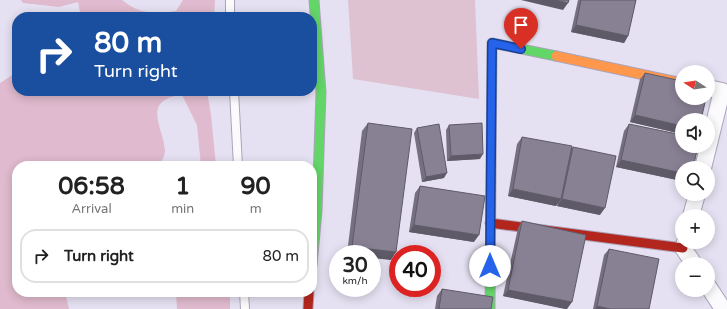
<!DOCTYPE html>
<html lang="en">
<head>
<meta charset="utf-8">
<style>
  body { margin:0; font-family:"Varela Round",sans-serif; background:#f6f6f6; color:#222; height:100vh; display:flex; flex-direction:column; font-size:15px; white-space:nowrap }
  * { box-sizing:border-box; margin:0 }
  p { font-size:13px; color:#767676 }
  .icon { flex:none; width:22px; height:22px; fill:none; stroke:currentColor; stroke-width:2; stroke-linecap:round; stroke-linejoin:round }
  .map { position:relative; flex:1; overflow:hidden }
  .drawer { position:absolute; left:12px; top:161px; width:305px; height:136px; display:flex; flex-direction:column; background:#fff; border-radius:16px; box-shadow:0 2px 10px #0003 }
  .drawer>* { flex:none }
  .banner { position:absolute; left:12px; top:12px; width:305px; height:84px; border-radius:16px; box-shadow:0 2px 10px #0003; background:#1a4fa0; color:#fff; overflow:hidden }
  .needle { width:26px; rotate:282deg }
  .buttons { position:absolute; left:675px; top:65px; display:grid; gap:8px }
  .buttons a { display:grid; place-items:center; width:40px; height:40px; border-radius:50%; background:#fff; box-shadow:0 2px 10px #0003; font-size:20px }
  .speed { position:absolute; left:329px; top:245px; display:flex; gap:8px; font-size:20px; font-weight:700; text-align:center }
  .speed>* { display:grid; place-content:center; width:52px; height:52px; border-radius:50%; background:#fff; box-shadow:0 2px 10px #0003; line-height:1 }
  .speed small { font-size:10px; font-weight:400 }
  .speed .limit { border:6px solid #d22; background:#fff; color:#111 }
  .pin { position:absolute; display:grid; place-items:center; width:34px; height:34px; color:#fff; margin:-41px -17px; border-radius:50% 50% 50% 0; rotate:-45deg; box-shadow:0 0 4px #0007 }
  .pin .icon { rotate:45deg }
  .me { position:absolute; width:44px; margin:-22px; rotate:0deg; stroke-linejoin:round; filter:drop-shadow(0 0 3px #0008) }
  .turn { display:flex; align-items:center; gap:14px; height:84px; padding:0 16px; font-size:18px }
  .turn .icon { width:52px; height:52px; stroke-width:2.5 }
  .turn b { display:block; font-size:28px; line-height:34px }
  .eta { display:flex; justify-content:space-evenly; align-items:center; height:68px; text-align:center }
  .eta b { font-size:24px; font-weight:700; line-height:28px }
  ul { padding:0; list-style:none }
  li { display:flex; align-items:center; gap:12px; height:54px; margin:0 8px 6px; padding:0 8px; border:2px solid #e0e0e0; border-radius:16px }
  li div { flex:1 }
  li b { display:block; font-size:15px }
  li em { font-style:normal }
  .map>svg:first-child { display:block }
  .green { fill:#dec2d2 }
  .forest { fill:#e0bace }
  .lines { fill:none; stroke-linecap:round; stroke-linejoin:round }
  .lane-casing { stroke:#aba4b8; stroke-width:10 }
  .street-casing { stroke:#aba4b8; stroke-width:18 }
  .fast-casing { stroke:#aba4b8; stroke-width:11 }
  .slow-casing { stroke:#aba4b8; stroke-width:11 }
  .jam-casing { stroke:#aba4b8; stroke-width:11 }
  .lane { stroke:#fbfafd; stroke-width:8 }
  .street { stroke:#fbfafd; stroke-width:16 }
  .fast { stroke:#63d668; stroke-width:9 }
  .slow { stroke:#ff974d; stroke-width:9 }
  .jam { stroke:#b3261e; stroke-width:9 }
  .wall { fill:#756f7f }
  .shaded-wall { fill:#5f5a68 }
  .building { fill:#888194; stroke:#5f5a68 }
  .route-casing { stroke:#184099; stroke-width:10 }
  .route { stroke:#2563eb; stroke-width:7 }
</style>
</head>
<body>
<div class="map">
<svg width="727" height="309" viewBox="0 0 727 309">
  <rect width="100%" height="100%" fill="#e6e1f2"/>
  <path class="green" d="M 348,0 L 475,0 L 479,99 L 353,79 Z"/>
  <path class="forest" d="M 21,0 L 122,0 C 139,14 154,14 176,11 L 183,0 L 215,0 L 214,17 L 81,17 L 78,2 L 59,7 L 23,3 Z
    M 17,72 L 17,91 L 207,91 L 211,115 L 216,166 L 201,166 L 197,125 L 182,95 C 140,100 164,128 165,151 C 165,156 161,162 159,166 L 17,166 L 17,292 L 65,292 L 69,309 L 0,309 L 0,83 Z
    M 176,292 L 230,292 L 230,309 L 177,309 Z"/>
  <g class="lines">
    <defs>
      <path id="lane" d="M 230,0 L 230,17
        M 234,91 L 238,166
        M 244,292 L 245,309"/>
      <path id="street" d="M 703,168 L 722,91 L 708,88
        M 691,216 L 697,194
        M 685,242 L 683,248 L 694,264
        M 708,286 L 723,309"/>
      <path id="fast" d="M 312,265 L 317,211 L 321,92 L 314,0
        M 490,309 L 492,43 L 556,56"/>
      <path id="slow" d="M 556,56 L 682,83"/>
      <path id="jam" d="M 490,223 L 683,248
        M 308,309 L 309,292"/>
    </defs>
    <use href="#lane" class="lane-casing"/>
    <use href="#street" class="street-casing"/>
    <use href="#fast" class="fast-casing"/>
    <use href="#slow" class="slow-casing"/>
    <use href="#jam" class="jam-casing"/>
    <use href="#lane" class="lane"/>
    <use href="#street" class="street"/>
    <use href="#fast" class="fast"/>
    <use href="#slow" class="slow"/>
    <use href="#jam" class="jam"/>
  </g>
  <path class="wall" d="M 578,0 L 636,0 L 628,36 L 624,43 L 571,32 Z
    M 645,73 L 682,120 L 682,134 L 630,122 L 640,79 Z
    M 368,123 L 391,260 L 372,254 L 347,254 L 362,131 Z
    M 629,124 L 682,168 L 682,181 L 616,167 L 624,131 Z
    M 449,125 L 480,159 L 447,161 L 446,130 Z
    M 417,128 L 444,178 L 422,182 L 414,133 Z
    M 522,137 L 571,149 L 573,147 L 600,215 L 557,206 L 558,203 L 556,206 L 508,196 L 517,144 Z
    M 420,186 L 474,242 L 409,232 L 415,193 Z
    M 522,221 L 567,309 L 503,296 L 518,228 Z
    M 609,249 L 649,309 L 593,309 L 604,255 Z
    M 442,289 L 491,309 L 435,309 L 437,296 Z"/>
  <path class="shaded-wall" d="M 521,0 L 555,0 L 568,3 L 563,10 Z
    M 576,25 L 628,36 L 624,43 L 571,32 Z
    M 635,115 L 682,126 L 682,134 L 630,122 Z
    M 483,154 L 480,159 L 447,161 L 451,156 Z
    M 621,160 L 682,173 L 682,181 L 616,167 Z
    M 447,173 L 444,178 L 422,182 L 426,177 Z
    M 513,189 L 561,199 L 556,206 L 508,196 Z
    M 562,199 L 605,208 L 600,215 L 557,206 Z
    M 414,225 L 479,235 L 474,242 L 409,232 Z
    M 352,247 L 396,252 L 391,260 L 372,258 L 372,254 L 347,254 Z
    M 508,290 L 572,302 L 567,309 L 565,309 L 503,296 Z
    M 597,306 L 610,309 L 595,309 Z"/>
  <path class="building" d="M 555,0 L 569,0 L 568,3 Z
    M 581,0 L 636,0 L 628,36 L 576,25 Z
    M 645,73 L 682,81 L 682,98 L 706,98 L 701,120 L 682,120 L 682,126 L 635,115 Z
    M 368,123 L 412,129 L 396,252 L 352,247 Z
    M 482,123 L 483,154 L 451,156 L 449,125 Z
    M 439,124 L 447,173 L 426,177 L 417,128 Z
    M 629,124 L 682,135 L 682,146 L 698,146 L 693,168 L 682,168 L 682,173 L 621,160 Z
    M 522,137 L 572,146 L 561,199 L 513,189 Z
    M 573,147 L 616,156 L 605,208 L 562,199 Z
    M 420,186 L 485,196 L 479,235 L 414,225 Z
    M 522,221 L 586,235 L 572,302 L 508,290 Z
    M 609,249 L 659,259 L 649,309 L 610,309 L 597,306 Z
    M 442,289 L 493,297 L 491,309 L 439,309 Z"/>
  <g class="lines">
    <defs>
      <path id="route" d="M 490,266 L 492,43 L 521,49"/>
    </defs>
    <use href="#route" class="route-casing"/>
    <use href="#route" class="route"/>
  </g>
</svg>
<div class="buttons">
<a><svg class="needle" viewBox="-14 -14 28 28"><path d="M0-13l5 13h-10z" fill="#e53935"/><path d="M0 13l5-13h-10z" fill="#767676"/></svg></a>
<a><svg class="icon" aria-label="sound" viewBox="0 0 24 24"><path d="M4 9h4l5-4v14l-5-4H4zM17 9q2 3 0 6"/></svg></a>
<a><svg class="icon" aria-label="search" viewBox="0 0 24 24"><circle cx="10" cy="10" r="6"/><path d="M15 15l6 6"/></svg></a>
<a>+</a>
<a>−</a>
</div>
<div class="speed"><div>30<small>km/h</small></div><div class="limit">40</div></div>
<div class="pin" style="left:521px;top:49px;background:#d93025"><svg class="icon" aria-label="arrive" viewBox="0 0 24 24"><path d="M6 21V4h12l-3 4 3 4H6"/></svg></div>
<svg class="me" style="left:490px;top:266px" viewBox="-20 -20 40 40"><circle r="19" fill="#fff"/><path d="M0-13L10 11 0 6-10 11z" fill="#2563eb"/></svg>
<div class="banner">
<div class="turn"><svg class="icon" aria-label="right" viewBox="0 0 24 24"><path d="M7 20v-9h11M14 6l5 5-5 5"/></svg><div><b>80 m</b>Turn right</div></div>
</div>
<section class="drawer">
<div class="eta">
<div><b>06:58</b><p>Arrival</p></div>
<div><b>1</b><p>min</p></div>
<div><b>90</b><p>m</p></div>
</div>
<ul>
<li><svg class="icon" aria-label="right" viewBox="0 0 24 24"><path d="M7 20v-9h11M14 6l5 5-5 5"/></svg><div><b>Turn right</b></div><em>80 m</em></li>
</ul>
</section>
</div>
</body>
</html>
